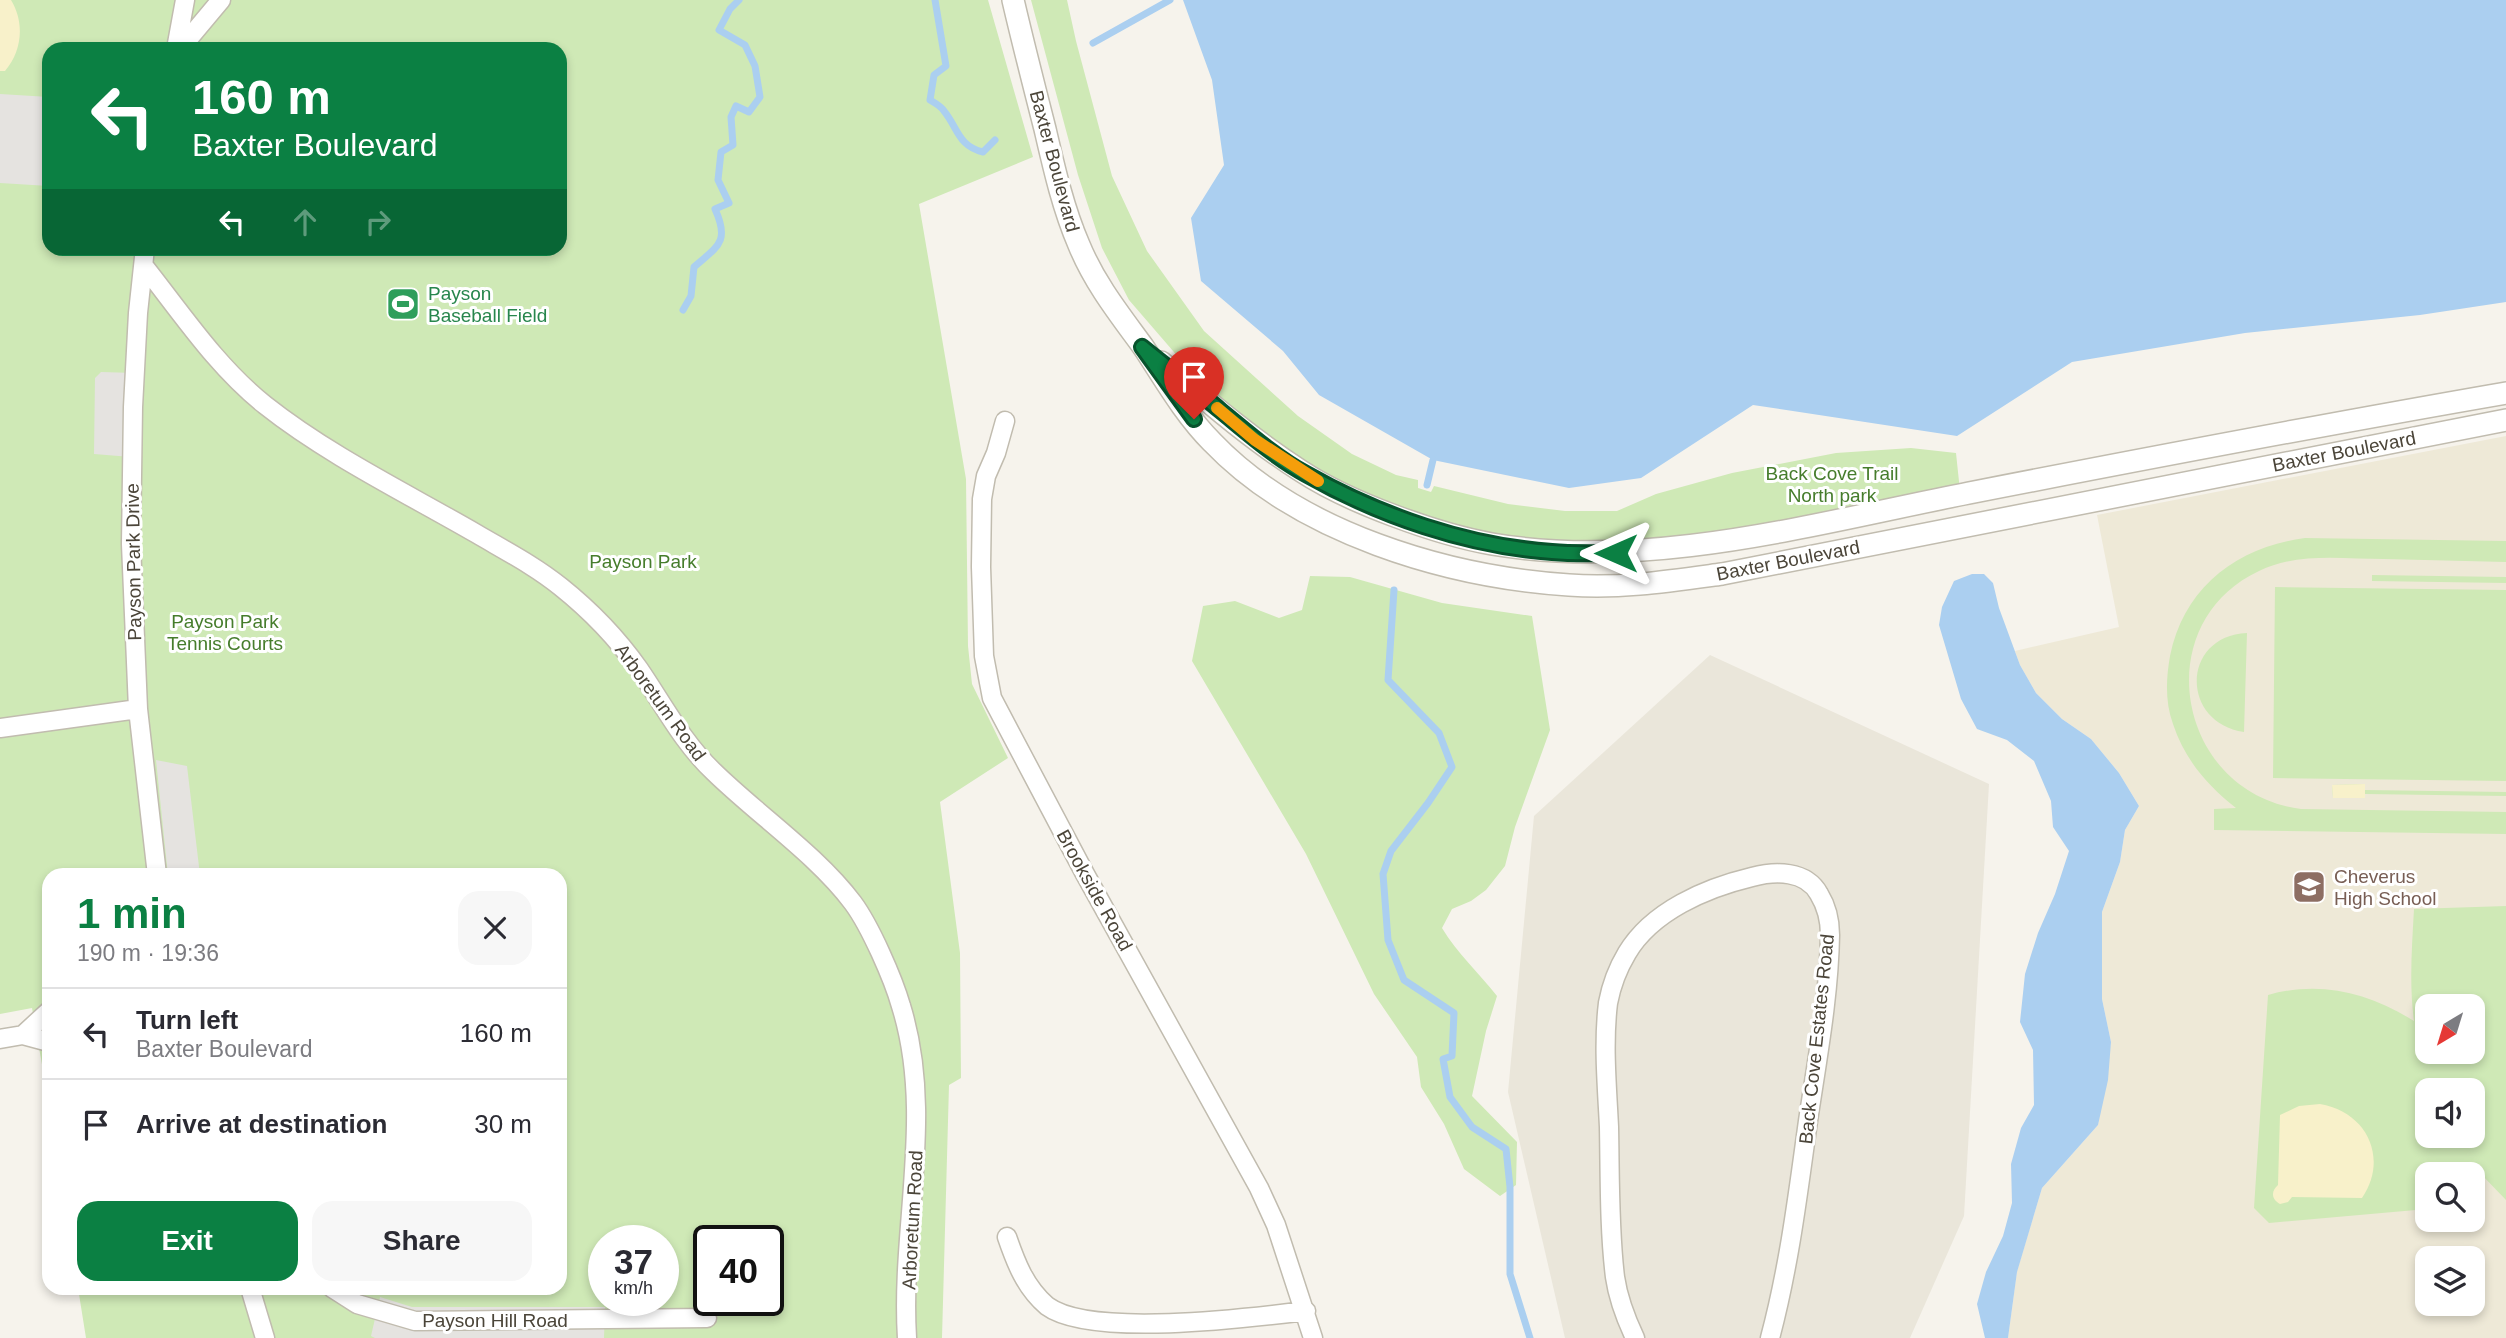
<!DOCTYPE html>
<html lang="en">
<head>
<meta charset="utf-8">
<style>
  body { margin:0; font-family:Arial,sans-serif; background:#f7f7f7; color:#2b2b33; height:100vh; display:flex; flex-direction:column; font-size:26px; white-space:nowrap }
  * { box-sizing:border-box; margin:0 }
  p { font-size:23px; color:#7c7c81 }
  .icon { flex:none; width:38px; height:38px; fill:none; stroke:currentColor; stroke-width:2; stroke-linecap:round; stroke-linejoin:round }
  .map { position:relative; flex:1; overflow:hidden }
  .panel { position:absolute; left:42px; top:868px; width:525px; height:427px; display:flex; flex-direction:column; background:#fff; border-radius:21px; box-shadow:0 4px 10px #0003 }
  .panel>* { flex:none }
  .top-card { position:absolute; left:42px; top:42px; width:525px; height:214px; border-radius:21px; box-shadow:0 4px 10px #0003; background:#0b8043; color:#fff; overflow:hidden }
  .needle { width:46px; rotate:218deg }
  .fabs { position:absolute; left:2415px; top:994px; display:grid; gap:14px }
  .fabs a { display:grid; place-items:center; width:70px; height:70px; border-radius:14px; background:#fff; box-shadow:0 4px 10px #0003; font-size:35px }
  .speed { position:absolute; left:588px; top:1225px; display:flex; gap:14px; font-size:35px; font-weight:700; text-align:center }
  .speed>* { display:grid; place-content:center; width:91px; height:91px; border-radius:50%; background:#fff; box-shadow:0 4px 10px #0003; line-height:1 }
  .speed small { font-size:18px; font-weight:400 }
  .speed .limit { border:4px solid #111; border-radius:10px; background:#fff; color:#111 }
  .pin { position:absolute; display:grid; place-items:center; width:60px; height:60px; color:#fff; margin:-72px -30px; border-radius:50% 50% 50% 0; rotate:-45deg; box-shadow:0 0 7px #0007 }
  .pin .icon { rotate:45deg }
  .me { position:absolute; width:77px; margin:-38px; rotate:270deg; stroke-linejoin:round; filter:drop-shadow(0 0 5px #0008) }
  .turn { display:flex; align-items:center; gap:24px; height:147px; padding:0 35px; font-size:32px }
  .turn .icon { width:91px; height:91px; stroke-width:2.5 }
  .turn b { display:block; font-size:49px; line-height:60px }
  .lanes { display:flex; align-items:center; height:66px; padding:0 35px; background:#0003; justify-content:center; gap:35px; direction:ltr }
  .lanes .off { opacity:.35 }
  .round { display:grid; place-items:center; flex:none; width:74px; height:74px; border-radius:21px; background:#f7f7f7 }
  .overview { display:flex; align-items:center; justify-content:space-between; height:119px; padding:0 35px }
  h1 { font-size:42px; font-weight:800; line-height:52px; color:#0b8043 }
  .cta { display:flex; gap:14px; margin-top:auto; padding:14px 35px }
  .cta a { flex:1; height:80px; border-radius:21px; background:#0b8043; color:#fff; font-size:28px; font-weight:800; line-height:80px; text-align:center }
  .cta a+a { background:#f7f7f7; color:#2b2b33 }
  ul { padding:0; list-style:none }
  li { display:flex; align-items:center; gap:21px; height:91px; padding:0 35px; border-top:2px solid #e1e1e2 }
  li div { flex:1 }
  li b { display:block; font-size:26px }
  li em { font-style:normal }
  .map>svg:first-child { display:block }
  .residential { fill:#eae6da }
  .education { fill:#eee9d7; fill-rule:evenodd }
  .green { fill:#cfe9b6; fill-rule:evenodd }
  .sand { fill:#f8f1ca }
  .parking { fill:#e5e3e0 }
  .water { fill:#abcff0 }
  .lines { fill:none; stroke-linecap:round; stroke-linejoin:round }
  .stream { stroke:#abcff0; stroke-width:7 }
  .minor-casing { stroke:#c1bcaf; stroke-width:21 }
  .tertiary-casing { stroke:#c1bcaf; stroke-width:24 }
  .minor { stroke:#fff; stroke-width:18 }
  .tertiary { stroke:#fff; stroke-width:21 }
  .route-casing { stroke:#07532c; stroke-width:18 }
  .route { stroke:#0b8043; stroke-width:12 }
  .slow { stroke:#f59e0b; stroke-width:12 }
  .labels { text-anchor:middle; stroke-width:6; stroke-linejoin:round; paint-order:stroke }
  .street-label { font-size:19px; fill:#4b4539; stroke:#fff }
  .leisure-label { font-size:19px; fill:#27864d; stroke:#fff; text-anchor:start }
  .park-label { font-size:19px; fill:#467d2c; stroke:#fff }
  .education-label { font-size:19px; fill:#785e54; stroke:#fff; text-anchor:start }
</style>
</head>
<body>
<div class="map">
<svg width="2506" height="1338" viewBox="0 0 2506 1338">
  <rect width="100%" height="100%" fill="#f6f3ec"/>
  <path class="residential" d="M 1710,655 L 1989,784 L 1964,1216 L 1910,1338 L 1565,1338 L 1508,1092 L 1534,816 Z"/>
  <path class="education" d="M 2506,436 L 2506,1338 L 2008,1338 L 2017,1271 L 2042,1188 L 2098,1125 L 2111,1042 L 2102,999 L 2102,912 L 2120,862 L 2125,830 L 2139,806 L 2119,773 L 2091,739 L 2062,719 L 2036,693 L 2020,665 L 2015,651 L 2119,627 L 2097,515 ZM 2427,1006 L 2473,1006 L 2473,1052 L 2427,1052 ZM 2427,1090 L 2473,1090 L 2473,1136 L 2427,1136 ZM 2427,1174 L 2473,1174 L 2473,1220 L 2427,1220 ZM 2427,1258 L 2473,1258 L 2473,1304 L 2427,1304 Z"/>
  <path class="green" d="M 0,0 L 988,0 L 1033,157 L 919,204 L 966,479 L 968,646 L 972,684 L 1008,758 L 940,802 L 960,953 L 961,1078 L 949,1085 L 942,1338 L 86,1338 L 78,1288 L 560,1288 L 560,875 L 49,875 L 49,1104 L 32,1008 L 0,1014 ZM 49,49 L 560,49 L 560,248 L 49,248 ZM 604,1241 L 663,1241 L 663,1300 L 604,1300 ZM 709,1241 L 768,1241 L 768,1300 L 709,1300 Z
    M 1031,0 L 1067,0 L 1076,41 L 1112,176 L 1147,251 L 1204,331 L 1298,416 L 1352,454 L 1396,475 L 1418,480 L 1418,488 L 1431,492 L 1434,486 L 1508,504 L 1565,511 L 1617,511 L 1656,494 L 1732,473 L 1836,453 L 1911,448 L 1956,453 L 1960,491 L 1668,543 L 1600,549 L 1449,531 L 1304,471 L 1211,395 L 1129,300 L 1102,248 L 1078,175 Z
    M 2305,538 L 2506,541 L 2506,562 C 2465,561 2425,560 2384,559 C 2342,559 2298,552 2259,571 C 2146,624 2177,793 2301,809 L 2506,812 L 2506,834 L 2214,830 L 2214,809 L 2236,808 C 2207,785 2185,760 2173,724 C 2165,702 2166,679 2170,656 C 2184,587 2237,547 2305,538 Z
    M 2372,575 L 2506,577 L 2506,583 L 2372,581 Z
    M 1310,576 L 1350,577 L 1442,603 L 1532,616 L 1550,730 L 1515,827 L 1505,866 L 1486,890 L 1471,901 L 1452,909 L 1442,928 C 1457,953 1479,973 1497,996 L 1486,1031 L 1472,1096 L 1517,1142 L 1516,1185 L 1500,1196 L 1464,1169 L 1444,1124 L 1421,1087 L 1417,1057 L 1374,994 L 1306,854 L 1192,661 L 1203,606 L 1235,601 L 1279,618 L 1302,610 Z
    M 2275,587 L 2506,590 L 2506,781 L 2273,778 Z
    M 2247,633 L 2244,732 C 2180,723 2181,636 2247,633 Z
    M 2365,784 L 2365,790 L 2506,792 L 2506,796 L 2365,794 L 2365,798 L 2333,798 L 2332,785 Z
    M 2506,906 L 2506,1200 L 2480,1173 L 2473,1204 L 2473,1174 L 2427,1174 L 2427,1209 L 2269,1223 L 2254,1208 L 2268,995 C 2321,980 2369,993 2414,1021 C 2409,984 2412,946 2414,909 ZM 2427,1006 L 2473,1006 L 2473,1052 L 2427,1052 ZM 2427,1090 L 2473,1090 L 2473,1136 L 2427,1136 Z"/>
  <path class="sand" d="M 0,0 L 11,0 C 25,23 22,51 5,71 L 0,71 Z
    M 2365,784 L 2365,798 L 2333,798 L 2332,785 Z
    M 2320,1104 C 2367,1112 2389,1158 2362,1198 L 2292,1197 L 2288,1202 L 2280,1204 C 2271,1199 2271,1191 2278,1185 L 2280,1115 L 2299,1106 Z"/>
  <path class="parking" d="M 0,94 L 49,97 L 49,186 L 0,183 Z
    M 101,372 L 135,373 L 131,457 L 94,454 L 95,378 Z
    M 156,760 L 187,766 L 200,875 L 168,875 Z
    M 380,1297 L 412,1307 L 605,1307 L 604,1338 L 375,1338 L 371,1336 Z"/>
  <path class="water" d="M 1183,0 L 2506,0 L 2506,302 L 2420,315 L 2245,333 L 2072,362 L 1957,436 L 1753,405 L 1641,478 L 1569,488 L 1433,460 L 1319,395 L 1283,351 L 1201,281 L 1191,218 L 1224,165 L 1212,80 Z
    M 1972,574 L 1984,574 L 1993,583 L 1999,608 L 2020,665 L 2036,693 L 2062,719 L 2091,739 L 2119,773 L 2139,806 L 2125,830 L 2120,862 L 2102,912 L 2102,999 L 2111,1042 L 2108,1080 L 2098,1125 L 2042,1188 L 2017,1272 L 2008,1338 L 1985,1338 L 1977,1304 L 1986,1272 L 2003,1236 L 2012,1203 L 2011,1164 L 2021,1128 L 2034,1105 L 2033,1050 L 2020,1022 L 2025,974 L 2038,933 L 2055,894 L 2069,851 L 2053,827 L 2051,801 L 2034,761 L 2007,740 L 1977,729 L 1961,699 L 1939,625 L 1942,607 L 1954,581 Z"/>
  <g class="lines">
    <path class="stream" d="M 935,0 L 946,66 L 934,75 L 930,100 C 935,103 941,106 944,111 C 958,128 958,146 983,152 L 995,140
      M 1093,43 L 1170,0
      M 683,310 L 691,296 L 694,267 C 718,246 730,242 715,209 L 729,203 L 718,180 L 721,152 L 733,145 L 731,117 L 736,106 L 749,112 L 760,97 L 755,66 L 745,45 L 719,30 L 730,9 L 739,0
      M 1427,485 L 1433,460
      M 1394,590 L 1388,680 L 1439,733 L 1452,767 L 1428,803 L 1391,851 L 1383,874 L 1388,940 L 1404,980 L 1454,1013 L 1452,1056 L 1443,1059 L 1450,1097 L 1472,1127 L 1506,1149 L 1510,1187 L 1510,1274 L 1530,1338"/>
    <defs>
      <path id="minor" d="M 176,49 L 185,0
        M 180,49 L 221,0
        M 145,248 L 138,313 L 133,407 L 131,544 L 138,709 L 157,875
        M 144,266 C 182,314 217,367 265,405 C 328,455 408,494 477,534 C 506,551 535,566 561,587 C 591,611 617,638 639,669 C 663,704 683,743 714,772 C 758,815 817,855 853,903 C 870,926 893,978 901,1006 C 935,1115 900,1227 907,1338
        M 1005,421 L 996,453 L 986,476 L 982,499 L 981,567 L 984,656 L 992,698 L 1085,874 L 1259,1188 L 1276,1225 L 1313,1338
        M 0,728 L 138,709
        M 23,1035 L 49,1011
        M 0,1039 L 23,1035 L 49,1042
        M 1007,1237 C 1016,1263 1025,1287 1047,1306 C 1090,1338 1249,1318 1306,1311
        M 250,1288 L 265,1338
        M 332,1288 L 357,1304 L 415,1321 L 707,1318
        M 1635,1338 C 1626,1319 1618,1298 1615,1277 C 1609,1228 1610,1176 1609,1127 C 1607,1086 1603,1044 1608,1003 C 1611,987 1618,968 1627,953 C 1652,911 1706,888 1752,877 C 1775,871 1806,870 1819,894 C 1827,907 1830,920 1830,935 C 1829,997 1817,1060 1808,1121 C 1798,1194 1789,1267 1770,1338"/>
      <path id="tertiary" d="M 1013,0 C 1023,43 1034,86 1045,129 C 1054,168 1063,208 1079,245 C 1095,284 1120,315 1144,348 C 1165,380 1185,415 1212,442 C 1299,533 1447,577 1569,585 C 1620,589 1671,581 1722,574 L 2506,420
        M 1161,362 C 1206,400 1251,439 1301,471 C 1348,502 1436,534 1492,544 C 1649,571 1816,523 1969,493 C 2148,458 2327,424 2506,393"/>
    </defs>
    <use href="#minor" class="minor-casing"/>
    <use href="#tertiary" class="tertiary-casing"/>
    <use href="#minor" class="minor"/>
    <use href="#tertiary" class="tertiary"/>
  </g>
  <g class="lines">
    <defs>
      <path id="route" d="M 1194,419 L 1142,347 C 1168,368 1195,389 1221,411 C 1248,433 1275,457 1306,474 C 1380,516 1467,546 1552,552 C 1574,554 1595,553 1616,553"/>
    </defs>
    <use href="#route" class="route-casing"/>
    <use href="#route" class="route"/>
    <path class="slow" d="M 1217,408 L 1255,440 L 1318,481"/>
  </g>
  <defs>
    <symbol id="stadium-square" viewBox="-11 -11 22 22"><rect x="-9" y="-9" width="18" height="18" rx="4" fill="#2e9e5b" stroke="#fff"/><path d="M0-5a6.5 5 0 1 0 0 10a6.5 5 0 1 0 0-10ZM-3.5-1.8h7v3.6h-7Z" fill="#fff"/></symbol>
    <symbol id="school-square" viewBox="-11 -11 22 22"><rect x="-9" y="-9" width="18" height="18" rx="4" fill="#8d6e63" stroke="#fff"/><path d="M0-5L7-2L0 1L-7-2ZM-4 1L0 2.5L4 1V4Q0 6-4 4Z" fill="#fff"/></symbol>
  </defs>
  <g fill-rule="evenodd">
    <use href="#stadium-square" x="384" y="285" width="38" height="38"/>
    <use href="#school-square" x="2290" y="868" width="38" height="38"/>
  </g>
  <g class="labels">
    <g class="street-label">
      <text transform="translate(1055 161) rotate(75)" y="7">Baxter Boulevard</text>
      <text transform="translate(2344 451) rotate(-11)" y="7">Baxter Boulevard</text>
      <text transform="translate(1788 560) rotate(-11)" y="7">Baxter Boulevard</text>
      <text transform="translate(133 562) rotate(-91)" y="7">Payson Park Drive</text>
      <text transform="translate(661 702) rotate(54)" y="7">Arboretum Road</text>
      <text transform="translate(1095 890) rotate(61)" y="7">Brookside Road</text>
      <text transform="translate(1816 1039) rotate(-84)" y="7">Back Cove Estates Road</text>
      <text transform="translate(912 1220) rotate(-87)" y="7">Arboretum Road</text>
      <text x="495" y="1327">Payson Hill Road</text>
    </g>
    <g class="leisure-label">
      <text x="428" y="300">Payson<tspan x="428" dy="22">Baseball Field</tspan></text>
    </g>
    <g class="park-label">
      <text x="1832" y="480">Back Cove Trail<tspan x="1832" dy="22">North park</tspan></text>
      <text x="643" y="568">Payson Park</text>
      <text x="225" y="628">Payson Park<tspan x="225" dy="22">Tennis Courts</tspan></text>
    </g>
    <g class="education-label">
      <text x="2334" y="883">Cheverus<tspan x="2334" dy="22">High School</tspan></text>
    </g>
  </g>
</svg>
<div class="fabs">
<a><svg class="needle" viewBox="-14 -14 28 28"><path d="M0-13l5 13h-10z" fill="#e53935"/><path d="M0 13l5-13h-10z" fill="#7c7c81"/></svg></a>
<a><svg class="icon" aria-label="sound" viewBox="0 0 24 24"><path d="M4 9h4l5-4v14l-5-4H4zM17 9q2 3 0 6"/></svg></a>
<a><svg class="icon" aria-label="search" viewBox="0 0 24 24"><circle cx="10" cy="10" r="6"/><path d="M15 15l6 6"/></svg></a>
<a><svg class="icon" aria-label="layers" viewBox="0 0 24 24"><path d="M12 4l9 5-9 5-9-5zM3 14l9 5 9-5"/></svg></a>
</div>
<div class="speed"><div>37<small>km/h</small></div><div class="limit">40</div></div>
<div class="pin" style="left:1194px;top:419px;background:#d93025"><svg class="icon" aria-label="arrive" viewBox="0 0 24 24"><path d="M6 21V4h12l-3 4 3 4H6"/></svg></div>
<svg class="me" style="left:1616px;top:553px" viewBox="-20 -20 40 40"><path d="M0-17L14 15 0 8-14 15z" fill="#0b8043" stroke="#fff" stroke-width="4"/></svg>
<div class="top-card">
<div class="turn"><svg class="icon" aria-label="left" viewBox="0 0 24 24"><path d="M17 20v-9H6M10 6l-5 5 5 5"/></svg><div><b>160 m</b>Baxter Boulevard</div></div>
<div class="lanes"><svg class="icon" aria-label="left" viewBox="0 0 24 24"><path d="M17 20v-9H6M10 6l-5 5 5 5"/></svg><svg class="icon off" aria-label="ahead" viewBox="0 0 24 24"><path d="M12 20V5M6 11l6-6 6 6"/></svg><svg class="icon off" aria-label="right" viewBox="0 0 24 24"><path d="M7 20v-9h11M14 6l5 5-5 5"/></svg></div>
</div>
<section class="panel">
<div class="overview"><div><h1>1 min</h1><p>190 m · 19:36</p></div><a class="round"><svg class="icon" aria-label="close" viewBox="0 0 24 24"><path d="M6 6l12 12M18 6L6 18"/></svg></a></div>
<ul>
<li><svg class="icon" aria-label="left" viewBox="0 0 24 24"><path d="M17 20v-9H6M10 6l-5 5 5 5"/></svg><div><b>Turn left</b><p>Baxter Boulevard</p></div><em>160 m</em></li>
<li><svg class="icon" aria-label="arrive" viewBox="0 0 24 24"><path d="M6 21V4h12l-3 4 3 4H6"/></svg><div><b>Arrive at destination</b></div><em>30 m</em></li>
</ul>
<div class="cta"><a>Exit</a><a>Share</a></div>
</section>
</div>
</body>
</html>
